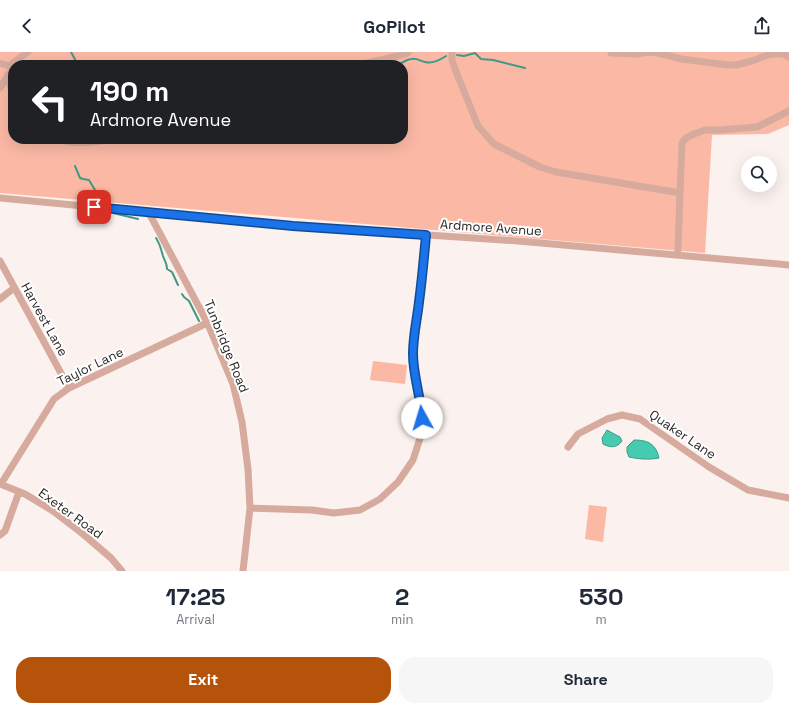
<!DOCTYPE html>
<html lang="en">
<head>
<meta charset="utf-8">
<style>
  body { margin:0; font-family:"Space Grotesk",sans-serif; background:#f6f6f7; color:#1f2937; height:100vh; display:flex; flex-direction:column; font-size:15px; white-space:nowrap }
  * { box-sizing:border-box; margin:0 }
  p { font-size:13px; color:#747a83 }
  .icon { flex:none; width:22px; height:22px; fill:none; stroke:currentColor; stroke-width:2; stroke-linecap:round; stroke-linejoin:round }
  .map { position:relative; height:519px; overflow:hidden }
  .side { display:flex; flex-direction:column; background:#fff; flex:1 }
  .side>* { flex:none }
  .banner { position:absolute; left:8px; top:8px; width:400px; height:84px; border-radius:16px; box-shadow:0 4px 16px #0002; background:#202124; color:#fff; overflow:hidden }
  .controls { position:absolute; left:741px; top:104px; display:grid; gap:8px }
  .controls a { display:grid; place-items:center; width:36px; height:36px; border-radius:50%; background:#fff; box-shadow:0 4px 16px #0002; font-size:20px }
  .pin { position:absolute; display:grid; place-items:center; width:34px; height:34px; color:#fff; margin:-17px; border-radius:8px; box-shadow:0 2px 6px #0006 }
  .me { position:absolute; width:44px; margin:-22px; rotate:354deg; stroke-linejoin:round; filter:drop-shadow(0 0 3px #0008) }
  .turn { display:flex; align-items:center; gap:14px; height:84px; padding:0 16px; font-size:18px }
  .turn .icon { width:52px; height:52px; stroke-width:2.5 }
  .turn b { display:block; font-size:28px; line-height:34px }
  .eta { display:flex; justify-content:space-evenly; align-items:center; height:68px; text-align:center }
  .eta b { font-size:24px; font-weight:600; line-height:28px }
  .button { display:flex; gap:8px; margin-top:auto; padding:8px 16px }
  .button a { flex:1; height:46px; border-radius:16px; background:#b45309; color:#fff; font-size:16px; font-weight:600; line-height:46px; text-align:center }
  .button a+a { background:#f6f6f7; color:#1f2937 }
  header { display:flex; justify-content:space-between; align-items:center; height:52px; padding:0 16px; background:#fff; font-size:18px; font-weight:600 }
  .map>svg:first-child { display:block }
  .green { fill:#fbb9a5; fill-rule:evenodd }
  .water { fill:#46cbb0; stroke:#3e9a87 }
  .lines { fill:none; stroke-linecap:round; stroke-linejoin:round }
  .stream { stroke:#3e9a87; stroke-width:2 }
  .minor { stroke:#d6ab9e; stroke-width:7 }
  .route-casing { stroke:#114b97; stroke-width:10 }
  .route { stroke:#1a73e8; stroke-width:7 }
  .labels { text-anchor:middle; stroke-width:4; stroke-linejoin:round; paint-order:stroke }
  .street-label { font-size:13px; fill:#2a2726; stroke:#fff }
</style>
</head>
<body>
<header><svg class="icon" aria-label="back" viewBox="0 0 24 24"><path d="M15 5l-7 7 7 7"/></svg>GoPilot<svg class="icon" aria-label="share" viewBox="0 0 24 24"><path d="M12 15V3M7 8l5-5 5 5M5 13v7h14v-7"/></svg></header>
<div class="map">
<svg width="789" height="519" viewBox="0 0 789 519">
  <rect width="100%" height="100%" fill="#fbf1ee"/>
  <path class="green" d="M 0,0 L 789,0 L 789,73 L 768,82 L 712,83 L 705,201 L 0,141 ZM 13,13 L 403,13 L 403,87 L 13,87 Z
    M 373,309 L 407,313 L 405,332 L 370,328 Z
    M 589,453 L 607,455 L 603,490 L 585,487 Z"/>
  <path class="water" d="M 607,378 L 618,384 L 620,385 L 622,389 C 617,396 610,396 603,392 L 602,386 Z
    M 634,388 C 648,388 656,392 659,406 C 648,408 639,407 629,405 L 627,400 L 627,395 Z"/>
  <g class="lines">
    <path class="stream" d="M 71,0 L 78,13
      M 457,3 L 464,4 L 475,1 L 481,7 L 493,8 L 525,16
      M 397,13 C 403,11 406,7 412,7 C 417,6 420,9 425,10 C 432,12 440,8 446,4
      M 75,114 L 80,126 L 83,127 L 89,128 L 98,143 L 105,150
      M 113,161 L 138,167
      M 156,186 C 160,192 161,197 163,204 C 165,210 167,211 167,217 L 172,220 L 178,233
      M 182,242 L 184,245 L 189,249 L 199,269"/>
    <path class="minor" d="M 452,0 L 452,8 L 455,17 L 478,74 L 494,92 L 540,115 L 556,120 L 680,141 L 678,198
      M 611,1 L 638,2 L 647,0 L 658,1 L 681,7 L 728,13 L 736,13 L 752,9 L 768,3 L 774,2 L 783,2 L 789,5
      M 0,11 L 9,14 L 14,10
      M 13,13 C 9,23 8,30 13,40
      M 13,13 L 14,10 L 28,0
      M 359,13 L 405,2 L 409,0
      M 0,36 L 9,22
      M 59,87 C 73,94 97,90 112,87
      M 680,141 L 682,91 L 686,86 L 694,82 L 705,78 L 720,78 L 757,75 L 789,59
      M 0,146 L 293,174 L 518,189 L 789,213
      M 149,161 L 207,270 L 233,332 L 242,370 L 248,417 L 250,456 L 243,519
      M 0,209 L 69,336
      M 0,247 L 14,236
      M 568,395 L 578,382 L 607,367 L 622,363 L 640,367 L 709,415 L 748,438 L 789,446
      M 0,432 L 25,442 L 53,459 L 83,482 L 111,506 L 122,519
      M 1,432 L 54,347 L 69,336 L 201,274 L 207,270
      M 250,456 L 312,458 L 334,461 L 360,458 L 380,447 L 398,430 L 413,408 L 422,380 L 421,353 L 415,324 L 413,302 L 414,279 L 419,251 L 426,183
      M 0,483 L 5,479 L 19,440"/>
  </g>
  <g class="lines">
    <defs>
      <path id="route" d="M 94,155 L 293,174 L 426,183 C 424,205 422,228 419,250 C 417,268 413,284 413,302 C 413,324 421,345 422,366"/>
    </defs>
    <use href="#route" class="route-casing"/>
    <use href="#route" class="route"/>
  </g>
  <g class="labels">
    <g class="street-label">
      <text transform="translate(491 175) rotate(4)" y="5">Ardmore Avenue</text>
      <text transform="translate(45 267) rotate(61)" y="5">Harvest Lane</text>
      <text transform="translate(227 294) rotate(68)" y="5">Tunbridge Road</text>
      <text transform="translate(90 314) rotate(-26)" y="5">Taylor Lane</text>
      <text transform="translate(683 382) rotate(34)" y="5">Quaker Lane</text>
      <text transform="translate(71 461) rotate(36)" y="5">Exeter Road</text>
    </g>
  </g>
</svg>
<div class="controls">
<a><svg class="icon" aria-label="search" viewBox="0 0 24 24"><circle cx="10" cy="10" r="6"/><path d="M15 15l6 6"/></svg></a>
</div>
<div class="pin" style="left:94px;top:155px;background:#d93025"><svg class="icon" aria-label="arrive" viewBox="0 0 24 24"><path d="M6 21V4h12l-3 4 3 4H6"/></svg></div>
<svg class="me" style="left:422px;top:366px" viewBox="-20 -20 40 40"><circle r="19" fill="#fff"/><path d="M0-13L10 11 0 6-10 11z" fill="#1a73e8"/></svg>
<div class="banner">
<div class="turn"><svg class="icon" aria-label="left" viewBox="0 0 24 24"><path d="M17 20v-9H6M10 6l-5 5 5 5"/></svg><div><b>190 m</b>Ardmore Avenue</div></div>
</div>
</div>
<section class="side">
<div class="eta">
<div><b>17:25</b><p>Arrival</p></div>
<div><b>2</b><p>min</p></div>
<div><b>530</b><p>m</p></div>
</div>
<div class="button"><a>Exit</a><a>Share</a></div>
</section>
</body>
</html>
